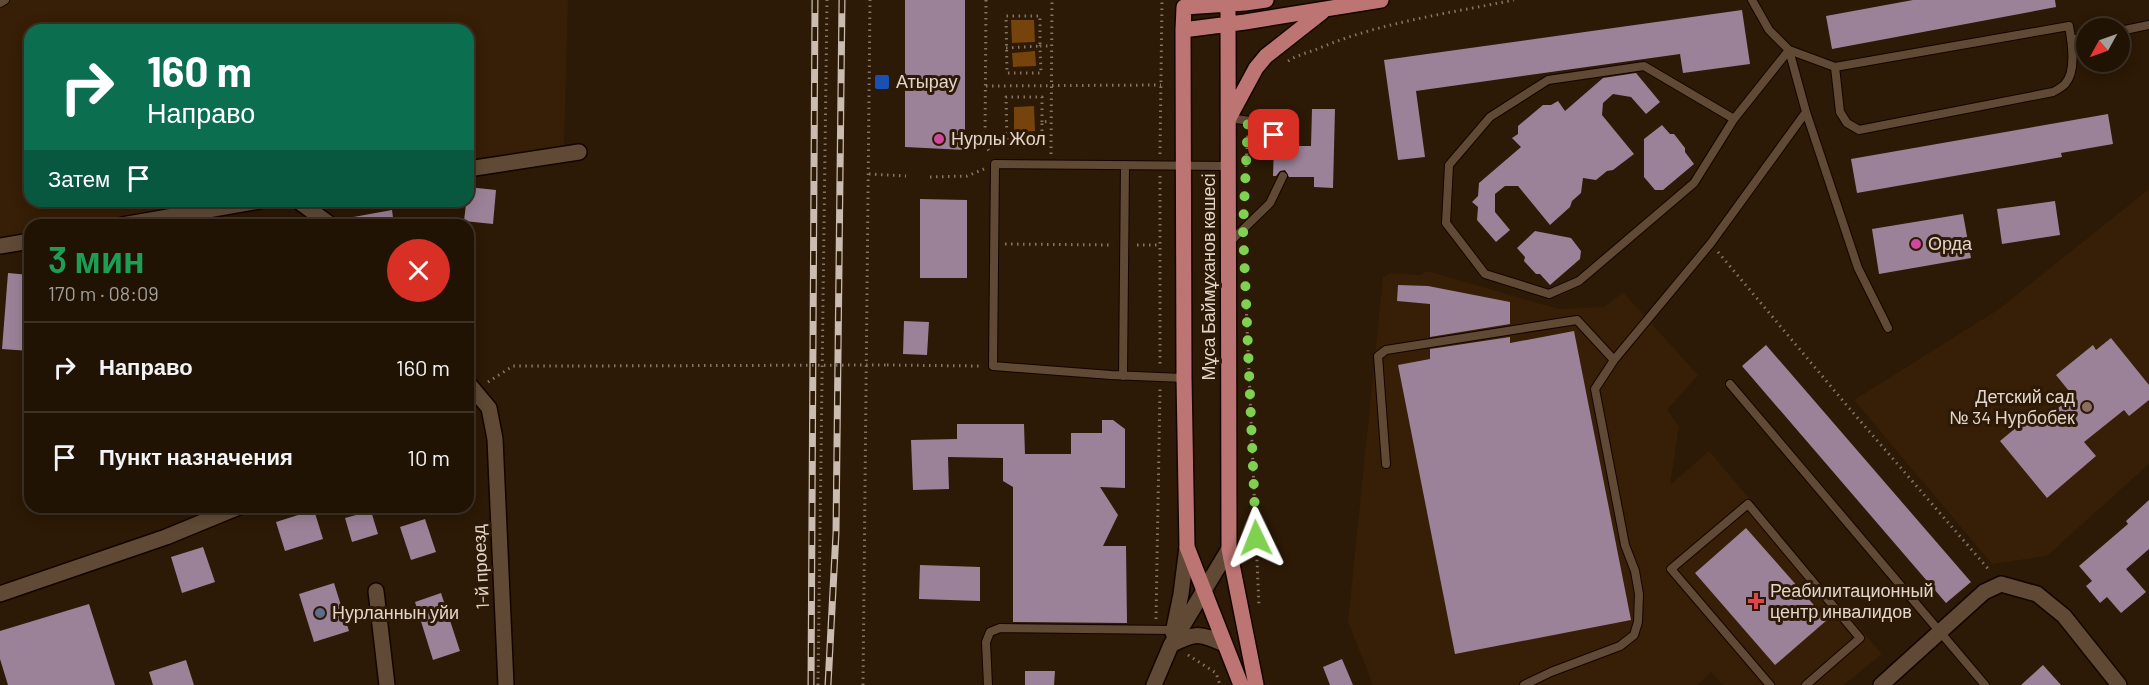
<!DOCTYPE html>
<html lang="ru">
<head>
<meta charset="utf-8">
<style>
  body { margin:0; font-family:Barlow,sans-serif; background:#2d2013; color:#f1f3f6; height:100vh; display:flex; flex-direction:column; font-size:22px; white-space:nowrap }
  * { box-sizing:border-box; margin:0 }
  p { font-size:20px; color:#a29e9a }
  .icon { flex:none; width:33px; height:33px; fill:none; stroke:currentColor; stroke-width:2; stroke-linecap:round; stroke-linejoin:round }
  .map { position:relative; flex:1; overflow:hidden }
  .panel { position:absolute; left:24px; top:219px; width:450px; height:294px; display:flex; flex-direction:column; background:#211304; border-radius:18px; box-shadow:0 3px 15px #0003,0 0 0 2px #3e3226 }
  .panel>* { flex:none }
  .guide { position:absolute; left:24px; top:24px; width:450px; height:183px; border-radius:18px; box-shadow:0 3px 15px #0003,0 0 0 2px #3e3226; background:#0b6e4f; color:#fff; overflow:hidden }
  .needle { width:39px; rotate:230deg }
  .tools { position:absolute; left:2076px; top:18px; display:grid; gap:12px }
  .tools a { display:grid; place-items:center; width:54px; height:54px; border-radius:50%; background:#211304; box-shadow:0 3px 15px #0003,0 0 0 2px #3e3226; font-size:30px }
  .pin { position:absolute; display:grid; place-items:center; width:51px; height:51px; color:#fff; margin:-26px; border-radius:12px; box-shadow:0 3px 9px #0006 }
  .me { position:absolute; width:66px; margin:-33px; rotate:358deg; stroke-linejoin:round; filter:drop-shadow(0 0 4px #0008) }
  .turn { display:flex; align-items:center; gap:21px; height:126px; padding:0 24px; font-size:27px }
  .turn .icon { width:78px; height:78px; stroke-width:2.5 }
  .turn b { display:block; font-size:42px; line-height:51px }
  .then { display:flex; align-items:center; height:57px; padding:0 24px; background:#0003; gap:12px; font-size:22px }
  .round { display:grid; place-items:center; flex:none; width:63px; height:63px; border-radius:32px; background:#2d2013 }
  .overview { display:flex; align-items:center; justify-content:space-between; height:102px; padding:0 24px }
  h1 { font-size:36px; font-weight:600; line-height:45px; color:#1e9e55 }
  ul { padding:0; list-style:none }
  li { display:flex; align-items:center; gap:18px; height:90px; padding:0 24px; border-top:2px solid #3e3226 }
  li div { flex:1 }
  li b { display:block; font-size:22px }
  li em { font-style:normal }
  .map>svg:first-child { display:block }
  .built { fill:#371e06 }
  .forest { fill:#76430c }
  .building { fill:#9b8298 }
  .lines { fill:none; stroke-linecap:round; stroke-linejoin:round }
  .lane-casing { stroke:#140400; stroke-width:10 }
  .street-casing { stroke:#140400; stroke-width:18 }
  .primary-casing { stroke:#140400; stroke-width:18 }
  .path { stroke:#867566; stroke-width:3; stroke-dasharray:1.5 4.5; stroke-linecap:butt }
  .lane { stroke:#604a36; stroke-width:8 }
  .street { stroke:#604a36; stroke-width:15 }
  .primary { stroke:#bd7573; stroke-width:15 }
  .rail-casing { stroke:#cabcb0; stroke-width:7 }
  .rail { stroke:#2c1906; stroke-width:4.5; stroke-dasharray:14; stroke-linecap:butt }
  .path-bridge { stroke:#867566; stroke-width:3; stroke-dasharray:1.5 4.5; stroke-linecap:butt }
  .route { stroke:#80d051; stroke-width:10; stroke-dasharray:0 18 }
  .transit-dot { fill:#1a4fb4; stroke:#2c1906; stroke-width:2 }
  .hotel-dot { fill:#d1479c; stroke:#2c1906; stroke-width:2 }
  .education-dot { fill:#8d6e63; stroke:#2c1906; stroke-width:2 }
  .health-dot { fill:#e0444e; stroke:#2c1906; stroke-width:2 }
  .service-dot { fill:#5c6f8a; stroke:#2c1906; stroke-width:2 }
  .labels { text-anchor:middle; stroke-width:6; stroke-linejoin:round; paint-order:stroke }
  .poi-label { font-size:18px; fill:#e3d5ca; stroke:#2c1906; text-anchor:start }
  .street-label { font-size:18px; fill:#e3d5ca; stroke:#2c1906 }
</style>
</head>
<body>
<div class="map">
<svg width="2149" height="685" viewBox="0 0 2149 685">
  <rect width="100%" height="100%" fill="#2c1906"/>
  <path class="built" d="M 0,0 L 568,0 L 564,146 L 468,162 L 468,30 L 30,30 L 30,201 L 226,201 L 79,225 L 30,225 L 30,233 L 0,238 Z
    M 2149,189 L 2149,464 L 2047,556 L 1992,564 L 1854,400 L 1999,309 Z
    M 1427,271 L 1559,309 L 1604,307 L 1623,292 L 1698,375 L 1667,410 L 1679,426 L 1670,485 L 1709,451 L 1882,654 L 1844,685 L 1723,685 L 1711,672 L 1698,685 L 1373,685 L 1348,622 L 1383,277 L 1390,273 L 1420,275 Z"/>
  <path class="forest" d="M 1011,20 L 1034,20 L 1035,42 L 1012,43 Z
    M 1035,51 L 1036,66 L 1013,67 L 1012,53 Z
    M 1034,106 L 1035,131 L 1014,132 L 1014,107 Z"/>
  <path class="building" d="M 905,0 L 965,0 L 965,150 L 905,147 Z
    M 1913,0 L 2055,0 L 2056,7 L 1832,49 L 1826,16 Z
    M 1742,10 L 1750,64 L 1683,73 L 1680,54 L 1416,91 L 1425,157 L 1398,160 L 1384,60 Z
    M 1636,73 L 1660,102 L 1646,114 L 1631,97 L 1613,94 L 1603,103 L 1602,115 L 1634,154 L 1613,170 L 1607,171 L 1596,180 L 1583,178 L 1581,193 L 1572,201 L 1570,207 L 1550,225 L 1518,186 L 1505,186 L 1495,194 L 1495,212 L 1510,230 L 1496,242 L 1477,220 L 1478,207 L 1472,202 L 1478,196 L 1479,183 L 1521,147 L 1512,138 L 1518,134 L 1518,126 L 1543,105 L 1551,105 L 1558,101 L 1565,111 L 1603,78 Z
    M 1312,109 L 1335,109 L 1333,188 L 1314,187 L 1314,177 L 1289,177 L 1285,170 L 1280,171 L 1276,176 L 1273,176 L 1274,146 L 1283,152 L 1287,150 L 1289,146 L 1311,146 Z
    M 2108,114 L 2113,144 L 2061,153 L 2062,157 L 1857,193 L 1851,159 Z
    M 1662,125 L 1670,134 L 1674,134 L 1685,148 L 1685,152 L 1694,164 L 1663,190 L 1655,190 L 1644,177 L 1644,139 Z
    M 468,187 L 496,190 L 493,224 L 464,221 Z
    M 920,199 L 967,200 L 967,278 L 920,278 Z
    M 2055,201 L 2060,235 L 2002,244 L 1997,209 Z
    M 392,210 L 394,225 L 348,225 L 348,218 Z
    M 1963,214 L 1971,258 L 1879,274 L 1872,229 Z
    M 1535,231 L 1571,238 L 1581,251 L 1580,259 L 1550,285 L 1540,274 L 1536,274 L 1524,261 L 1525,257 L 1517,248 Z
    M 8,273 L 30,275 L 30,351 L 2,349 Z
    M 1398,285 L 1428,286 L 1510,302 L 1510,324 L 1430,337 L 1430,304 L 1397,301 Z
    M 904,321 L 929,322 L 927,355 L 903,354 Z
    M 1574,331 L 1631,620 L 1455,654 L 1398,365 L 1430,359 L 1430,349 L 1510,337 L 1510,343 Z
    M 2111,338 L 2149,385 L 2149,400 L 2129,416 L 2124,410 L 2084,442 L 2096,456 L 2047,498 L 2000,441 L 2029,417 L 2036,426 L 2073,396 L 2056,375 L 2093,345 L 2096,350 Z
    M 1766,345 L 1971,582 L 1946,603 L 1742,366 Z
    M 1102,420 L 1113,420 L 1125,429 L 1125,488 L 1100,487 L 1118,515 L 1103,546 L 1126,546 L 1127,623 L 1013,622 L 1013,487 L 1003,481 L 1003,458 L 948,457 L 949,489 L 913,490 L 911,440 L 957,439 L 957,424 L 1024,424 L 1025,454 L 1071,454 L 1071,433 L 1102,433 Z
    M 2149,500 L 2149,549 L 2126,569 L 2146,592 L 2121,613 L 2107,597 L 2100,603 L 2086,586 L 2092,581 L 2079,566 L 2128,524 L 2126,521 Z
    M 314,510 L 323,539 L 285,551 L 276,522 Z
    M 371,511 L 378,534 L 352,542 L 345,518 Z
    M 425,519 L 436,552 L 411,560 L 400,527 Z
    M 1746,528 L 1827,620 L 1775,665 L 1695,573 Z
    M 203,547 L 215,582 L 182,593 L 171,557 Z
    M 920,565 L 980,567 L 980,601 L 919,599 Z
    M 334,583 L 349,631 L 314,642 L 299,594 Z
    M 441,593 L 460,651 L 433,660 L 415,602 Z
    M 89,604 L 115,685 L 8,685 L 0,659 L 0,631 Z
    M 1342,659 L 1353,685 L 1330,685 L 1323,667 Z
    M 186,660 L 194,685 L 153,685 L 149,672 Z
    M 2043,665 L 2061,685 L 2021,685 Z
    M 1025,671 L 1055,671 L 1054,685 L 1025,685 Z"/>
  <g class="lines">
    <defs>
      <path id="lane" d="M 1752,0 L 1769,30 L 1789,50 L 1835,67 L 2069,26 C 2072,42 2077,71 2065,84 C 2062,87 2057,90 2053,92 L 1859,130 L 1847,123 L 1840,112 L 1835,67
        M 0,3 L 5,0
        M 2120,31 L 2149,25
        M 2071,40 L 2086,37
        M 1789,50 L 1806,112 L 1858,268 L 1888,328
        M 1229,118 L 1264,123 L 1283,146
        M 1734,119 L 1644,66 L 1548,80 L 1490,117 L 1449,165 L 1446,223 L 1485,274 L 1549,294 L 1579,281 L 1694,183 L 1734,119 L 1789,50
        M 1230,242 L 1270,203 L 1283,176
        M 1123,376 L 1125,165
        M 1184,378 L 1111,375 L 993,366 L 995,164 L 1229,166
        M 1730,384 L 1985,685
        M 1386,464 L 1378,356 L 1386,350 L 1577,320 L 1614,360
        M 988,685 L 986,642 L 990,632 L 1000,628 L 1174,630
        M 1524,685 L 1551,672 L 1620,646 L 1634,635 L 1638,622 L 1639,594 L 1635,571 L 1625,545 L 1595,389 L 1614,360 L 1711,243 L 1806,112
        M 1770,685 L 1671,569 L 1748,504 L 1860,638 L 1806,685"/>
      <path id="street" d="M 468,169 L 579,152
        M 298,201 L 331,225
        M 122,225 L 260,201
        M 0,246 L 30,241
        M 468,383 L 489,408 L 495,439 L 506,685
        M 376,591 L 387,685
        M 0,594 L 166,537 L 239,507
        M 1173,633 L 1181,594 L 1187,547
        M 1171,645 C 1195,632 1200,633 1224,644
        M 1154,685 L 1171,645 L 1229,549
        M 1881,685 L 1984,592 L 2001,584 L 2037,594 L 2064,616 L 2119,685"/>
      <path id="primary" d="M 1228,5 L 1229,549 L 1256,685
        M 1183,30 L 1245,22 L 1381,0
        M 1229,118 L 1256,68 L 1266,56 L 1322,12
        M 1241,685 L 1187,547 L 1184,378 L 1183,30 L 1184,7 L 1245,3 L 1266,0"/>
    </defs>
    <use href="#lane" class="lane-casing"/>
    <use href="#street" class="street-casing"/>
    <use href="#primary" class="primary-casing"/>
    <path class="path" d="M 986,0 L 985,144 L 990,153
      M 1006,48 L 1040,46 L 1040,16 L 1006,16 L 1007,73 L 1041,73 L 1040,46 L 1052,46
      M 1288,61 C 1299,54 1311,52 1322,47 C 1383,22 1450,13 1514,0
      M 986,86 L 1161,85
      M 1042,122 L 1042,97 L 1006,97 L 1007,141 L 1042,141 L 1042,122 L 1051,121
      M 1051,154 L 1052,0
      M 1160,154 L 1162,0
      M 1246,167 L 1248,131
      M 869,174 L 906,176
      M 1160,176 L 1160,364
      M 930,177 L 967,176 L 984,169
      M 1005,244 L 1112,245
      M 1137,245 L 1160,245
      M 1718,252 L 1849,408 L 1990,571
      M 1246,302 L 1259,607
      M 887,365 L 981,366
      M 488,382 L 513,366 L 572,366
      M 1156,619 L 1160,389
      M 1188,655 L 1216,673 L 1220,685
      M 818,685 L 827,0
      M 863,685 L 870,0"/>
    <use href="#lane" class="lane"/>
    <use href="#street" class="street"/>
    <use href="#primary" class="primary"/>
    <defs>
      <path id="rail" d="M 811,685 L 815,0
        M 828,685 L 836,533 L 842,0"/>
    </defs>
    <use href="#rail" class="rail-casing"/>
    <use href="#rail" class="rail"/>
    <path class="path-bridge" d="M 572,366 L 887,365"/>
  </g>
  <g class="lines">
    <path class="route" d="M 1256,538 L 1243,229 L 1248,122 L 1264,123 L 1274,135"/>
  </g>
  <rect class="transit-dot" x="874" y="74" width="16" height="16" rx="3"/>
  <g class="hotel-dot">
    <circle cx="939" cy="139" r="6"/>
    <circle cx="1916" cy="244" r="6"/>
  </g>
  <circle class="education-dot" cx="2087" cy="407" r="6"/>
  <path class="health-dot" d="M1753 592h6v6h6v6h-6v6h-6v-6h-6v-6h6z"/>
  <circle class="service-dot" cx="320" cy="613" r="6"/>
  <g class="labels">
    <g class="poi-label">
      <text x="896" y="88">Атырау</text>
      <text x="951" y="145">Нурлы Жол</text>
      <text x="1928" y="250">Орда</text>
      <text x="2075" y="403" text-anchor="end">Детский сад<tspan x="2075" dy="21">№ 34 Нурбобек</tspan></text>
      <text x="1770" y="597">Реабилитационный<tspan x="1770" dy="21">центр инвалидов</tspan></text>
      <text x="332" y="619">Нурланнын уйи</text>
    </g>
    <g class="street-label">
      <text transform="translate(1209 277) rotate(-90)" y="6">Мұса Баймұханов көшесі</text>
      <text transform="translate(481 567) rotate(-93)" y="6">1-й проезд</text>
    </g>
  </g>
</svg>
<div class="tools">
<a><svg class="needle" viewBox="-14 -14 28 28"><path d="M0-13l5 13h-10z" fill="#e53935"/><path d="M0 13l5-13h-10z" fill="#a29e9a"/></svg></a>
</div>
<div class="pin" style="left:1274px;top:135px;background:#d93025"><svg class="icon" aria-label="arrive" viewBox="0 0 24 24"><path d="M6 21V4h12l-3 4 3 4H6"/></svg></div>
<svg class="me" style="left:1256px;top:538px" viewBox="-20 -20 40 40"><path d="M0-17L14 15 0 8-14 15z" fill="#80d051" stroke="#fff" stroke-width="4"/></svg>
<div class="guide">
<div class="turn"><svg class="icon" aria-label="right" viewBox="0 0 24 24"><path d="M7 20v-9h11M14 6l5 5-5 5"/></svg><div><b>160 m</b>Направо</div></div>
<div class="then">Затем<svg class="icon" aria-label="arrive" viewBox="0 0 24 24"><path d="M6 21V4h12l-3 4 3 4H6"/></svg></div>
</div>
<section class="panel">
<div class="overview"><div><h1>3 мин</h1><p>170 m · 08:09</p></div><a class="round" style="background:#d93025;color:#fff"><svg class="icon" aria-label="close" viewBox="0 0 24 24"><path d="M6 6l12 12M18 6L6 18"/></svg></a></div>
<ul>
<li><svg class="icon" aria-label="right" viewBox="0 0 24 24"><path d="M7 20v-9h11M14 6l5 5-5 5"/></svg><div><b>Направо</b></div><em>160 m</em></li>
<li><svg class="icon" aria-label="arrive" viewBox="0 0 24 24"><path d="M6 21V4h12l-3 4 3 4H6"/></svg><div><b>Пункт назначения</b></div><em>10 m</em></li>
</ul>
</section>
</div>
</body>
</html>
